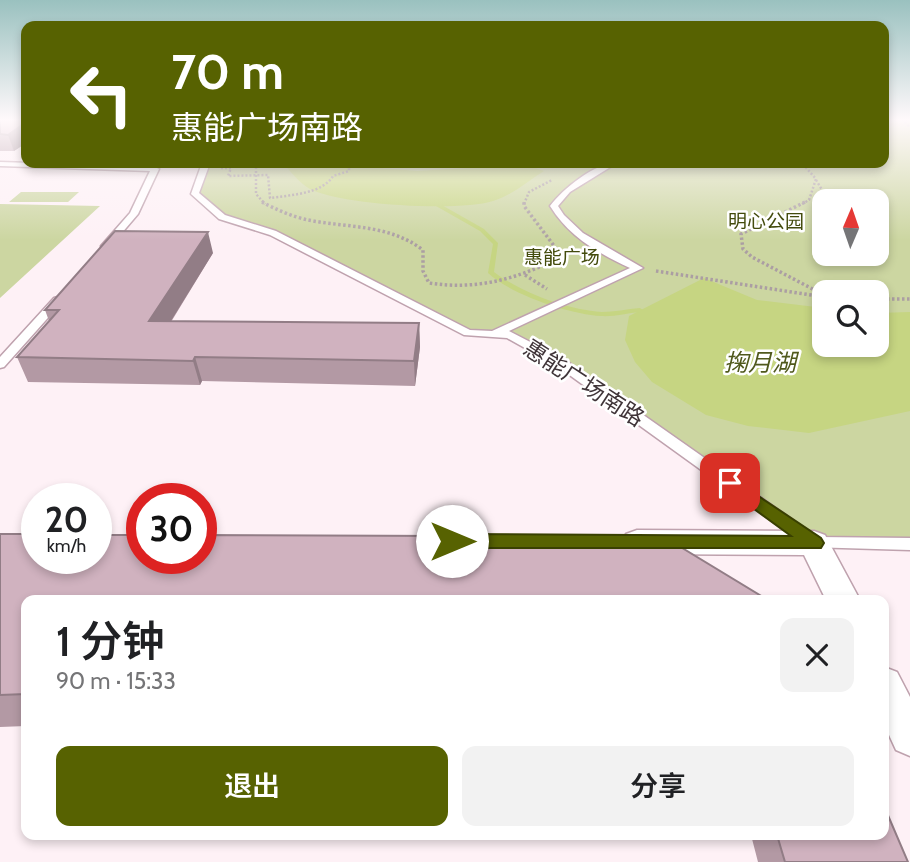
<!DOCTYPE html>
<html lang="zh">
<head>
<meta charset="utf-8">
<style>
  body { margin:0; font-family:Cabin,"Noto Sans SC",sans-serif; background:#f2f2f2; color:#202124; height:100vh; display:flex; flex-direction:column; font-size:26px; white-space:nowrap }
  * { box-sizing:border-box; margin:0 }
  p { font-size:23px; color:#757577 }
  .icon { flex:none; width:38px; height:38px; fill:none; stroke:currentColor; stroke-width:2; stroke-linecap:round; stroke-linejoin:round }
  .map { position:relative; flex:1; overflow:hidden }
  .side { position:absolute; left:21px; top:595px; width:868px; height:245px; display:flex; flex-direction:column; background:#fff; border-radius:14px; box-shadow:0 4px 10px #0003 }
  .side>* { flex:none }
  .banner { position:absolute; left:21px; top:21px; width:868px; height:147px; border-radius:14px; box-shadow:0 4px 10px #0003; background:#576201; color:#fff; overflow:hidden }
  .needle { width:46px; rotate:2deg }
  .fabs { position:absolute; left:812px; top:189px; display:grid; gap:14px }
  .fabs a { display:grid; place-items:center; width:77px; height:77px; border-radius:14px; background:#fff; box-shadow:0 4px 10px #0003; font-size:35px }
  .speed { position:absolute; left:21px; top:483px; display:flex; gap:14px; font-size:35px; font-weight:700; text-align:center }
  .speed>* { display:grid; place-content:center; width:91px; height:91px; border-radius:50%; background:#fff; box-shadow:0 4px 10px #0003; line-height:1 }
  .speed small { font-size:18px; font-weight:400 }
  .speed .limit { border:10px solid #d22; background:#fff; color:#111 }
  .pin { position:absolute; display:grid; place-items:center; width:60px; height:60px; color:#fff; margin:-30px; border-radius:14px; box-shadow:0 4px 10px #0006 }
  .me { position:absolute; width:77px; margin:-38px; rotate:90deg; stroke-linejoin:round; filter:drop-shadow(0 0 5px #0008) }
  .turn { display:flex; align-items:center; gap:24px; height:147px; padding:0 35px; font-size:32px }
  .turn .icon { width:91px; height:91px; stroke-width:2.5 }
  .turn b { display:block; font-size:49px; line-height:60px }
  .round { display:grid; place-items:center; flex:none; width:74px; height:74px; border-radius:14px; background:#f2f2f2 }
  .summary { display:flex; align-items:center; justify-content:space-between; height:119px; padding:0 35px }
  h1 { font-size:42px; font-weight:600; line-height:52px }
  .action { display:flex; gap:14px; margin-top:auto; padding:14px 35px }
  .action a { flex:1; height:80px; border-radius:14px; background:#576201; color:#fff; font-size:28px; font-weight:600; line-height:80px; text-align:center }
  .action a+a { background:#f2f2f2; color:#202124 }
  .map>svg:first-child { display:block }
  .green { fill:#ccd6a1; fill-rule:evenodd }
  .water { fill:#c6d582 }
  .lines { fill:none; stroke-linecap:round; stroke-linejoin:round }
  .stream { fill:#c6d582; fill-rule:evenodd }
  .service-casing { stroke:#bfa2ae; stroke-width:3 }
  .minor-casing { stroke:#bfa2ae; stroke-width:3 }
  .path-far1 { stroke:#ab9ea3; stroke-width:2.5; stroke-dasharray:2 2; stroke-linecap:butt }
  .path { stroke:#ab9ea3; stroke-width:3.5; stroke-dasharray:2.5 2.5; stroke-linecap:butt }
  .service { fill:#fff; fill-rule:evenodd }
  .minor { fill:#fff; fill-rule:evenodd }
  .wall { fill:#b399a4 }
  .shaded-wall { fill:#927d86 }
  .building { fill:#d0b2bf; stroke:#927d86; stroke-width:2 }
  .route { fill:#576201; stroke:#394001; stroke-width:2 }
  .labels { text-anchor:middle; stroke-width:5; stroke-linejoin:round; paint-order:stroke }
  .far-park-label { font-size:19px; fill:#434b0c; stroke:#fff }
  .street-label { font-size:23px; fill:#403539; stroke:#fff }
  .water-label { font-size:24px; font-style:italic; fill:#50591d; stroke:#fff }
</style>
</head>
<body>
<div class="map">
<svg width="910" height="862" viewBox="0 0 910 862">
  <rect width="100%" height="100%" fill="#fef1f6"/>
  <path class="green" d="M 884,119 L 910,119 L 910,544 L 814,543 L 561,363 L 510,335 L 468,333 L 273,233 L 222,217 L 195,194 L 206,163 L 884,163 ZM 824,201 L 877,201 L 877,254 L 824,254 ZM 824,292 L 877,292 L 877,345 L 824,345 Z
    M 21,192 L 79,192 L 68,202 L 9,202 Z
    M 0,204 L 100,206 L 0,298 Z"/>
  <path class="water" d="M 282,163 L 351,163 L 367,167 L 417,171 L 468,168 L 488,163 L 521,163 L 544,171 C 528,181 511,196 493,201 C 459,212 341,205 310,189 C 299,183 291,171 282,163 Z
    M 704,278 L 757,300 L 824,308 L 824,345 L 877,345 L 877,313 L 910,312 L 910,411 L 809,433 L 748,426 L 706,415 L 652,382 L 635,362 L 625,340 L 629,316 Z"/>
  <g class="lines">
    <path class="stream" d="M 436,204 L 440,204 L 484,229 L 498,243 L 494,272 C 522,293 567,310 602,312 C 614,312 627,309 640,308 L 643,310 L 640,312 C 627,313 614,317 601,316 C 569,314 512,295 488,273 L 493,244 L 480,231 L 436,206 Z"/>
    <defs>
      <path id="service" d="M 0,162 L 155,167 L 159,169 L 138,214 L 109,248 L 106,249 L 101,246 L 130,213 L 150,171 L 0,166 Z
        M 202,163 L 210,163 L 199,193 L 225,215 L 276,231 L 470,330 L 492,331 L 630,268 C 598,253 569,237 550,206 C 563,189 594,163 617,163 L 570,192 L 558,206 L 564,215 L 583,233 L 643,268 L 509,331 L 565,360 L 817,537 L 910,538 L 910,550 L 808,547 L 557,366 L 507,338 L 464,335 L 270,235 L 219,219 L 191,194 Z
        M 58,297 L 63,300 L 62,302 L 4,367 L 0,368 L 0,357 L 54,298 Z"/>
      <path id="minor" d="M 637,530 L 814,531 L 825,535 L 860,600 L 826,600 L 804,555 L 637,554 L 626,550 L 621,542 L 626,534 Z
        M 884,667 L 897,672 L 910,697 L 910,756 L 896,750 L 884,724 Z"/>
    </defs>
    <use href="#service" class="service-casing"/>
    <use href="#minor" class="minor-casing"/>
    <path class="path-far1" d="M 906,119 L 904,122 L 910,127
      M 256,163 L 256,194 L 265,204
      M 221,168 L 231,168 L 228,176 L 268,175 L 270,198 C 290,195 322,194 333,176 L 349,171 L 349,163
      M 816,180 L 824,193 L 823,204
      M 524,204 L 529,192 L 552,180
      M 802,204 L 809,200 L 816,179 L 802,163"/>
    <path class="path" d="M 262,202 C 275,209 293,217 308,220 C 348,228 389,224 423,250 L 423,271 L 429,283 C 475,290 513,280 555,260 L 555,247 L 524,206 L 524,202
      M 805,202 L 741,234 L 743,249 L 752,257 L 824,295
      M 820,222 L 823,202
      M 656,271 L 824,297
      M 525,275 L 547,289
      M 877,299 L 910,299"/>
    <use href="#service" class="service"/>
    <use href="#minor" class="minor"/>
  </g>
  <path class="wall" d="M 0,119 L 26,119 L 26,143 L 14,151 L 0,151 Z
    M 213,253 L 171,322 L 419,323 L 420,347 L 415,386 L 202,381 L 200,385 L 28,382 L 17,357 L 49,321 L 45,310 Z
    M 0,534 L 26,600 L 26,726 L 0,727 Z
    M 751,835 L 884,835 L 908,862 L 758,862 Z"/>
  <path class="shaded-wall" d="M 26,122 L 26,143 L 14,151 L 8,135 Z
    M 208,232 L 213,253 L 156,345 L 149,321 Z
    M 419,323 L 420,347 L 415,386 L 414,361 Z
    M 195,357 L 202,381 L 200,385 L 193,361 Z"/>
  <path class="building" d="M 0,119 L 26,119 L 26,122 L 8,135 L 0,134 Z
    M 115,231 L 208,232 L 149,321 L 419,323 L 414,361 L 195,357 L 193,361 L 17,357 L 59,310 L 45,310 Z
    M 0,534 L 37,534 L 37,558 L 96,558 L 96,535 L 142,535 L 142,558 L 201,558 L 201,535 L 664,537 L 768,600 L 26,600 L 26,694 L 0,695 Z
    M 884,806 L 908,862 L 785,862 L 777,835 L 884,835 Z"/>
  <linearGradient id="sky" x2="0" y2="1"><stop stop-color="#9ac1bf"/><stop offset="0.5" stop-color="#fff9fb"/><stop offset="1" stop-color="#fff9fb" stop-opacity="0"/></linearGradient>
  <rect width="910" height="240" fill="url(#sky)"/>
  <path class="route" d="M 730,477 L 821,538 L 824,543 L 821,548 L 452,548 L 445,546 L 443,541 L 445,536 L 452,534 L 791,536 L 724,487 L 721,483 Z"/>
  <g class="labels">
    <g class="far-park-label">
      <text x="766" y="228">明心公园</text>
      <text x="562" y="264">惠能广场</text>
    </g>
    <g class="street-label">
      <text transform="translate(584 383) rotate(33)" y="8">惠能广场南路</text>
    </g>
    <g class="water-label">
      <text x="760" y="371">掬月湖</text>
    </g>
  </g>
</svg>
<div class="fabs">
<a><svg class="needle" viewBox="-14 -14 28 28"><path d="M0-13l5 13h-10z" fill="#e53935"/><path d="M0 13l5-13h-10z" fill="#757577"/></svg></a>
<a><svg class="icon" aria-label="search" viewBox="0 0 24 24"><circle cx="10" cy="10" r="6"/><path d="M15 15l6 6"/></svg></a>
</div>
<div class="speed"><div>20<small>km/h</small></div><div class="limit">30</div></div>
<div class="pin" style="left:730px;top:483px;background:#d93025"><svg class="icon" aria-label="arrive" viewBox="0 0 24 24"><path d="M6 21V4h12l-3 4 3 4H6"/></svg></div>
<svg class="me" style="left:452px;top:541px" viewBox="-20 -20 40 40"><circle r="19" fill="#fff"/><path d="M0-13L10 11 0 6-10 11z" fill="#576201"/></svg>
<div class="banner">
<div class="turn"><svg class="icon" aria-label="left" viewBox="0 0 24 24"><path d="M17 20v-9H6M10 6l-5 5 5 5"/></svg><div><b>70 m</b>惠能广场南路</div></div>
</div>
<section class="side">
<div class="summary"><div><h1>1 分钟</h1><p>90 m · 15:33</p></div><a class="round"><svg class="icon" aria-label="close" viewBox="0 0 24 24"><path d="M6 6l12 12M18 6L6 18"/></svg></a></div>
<div class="action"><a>退出</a><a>分享</a></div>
</section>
</div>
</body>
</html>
